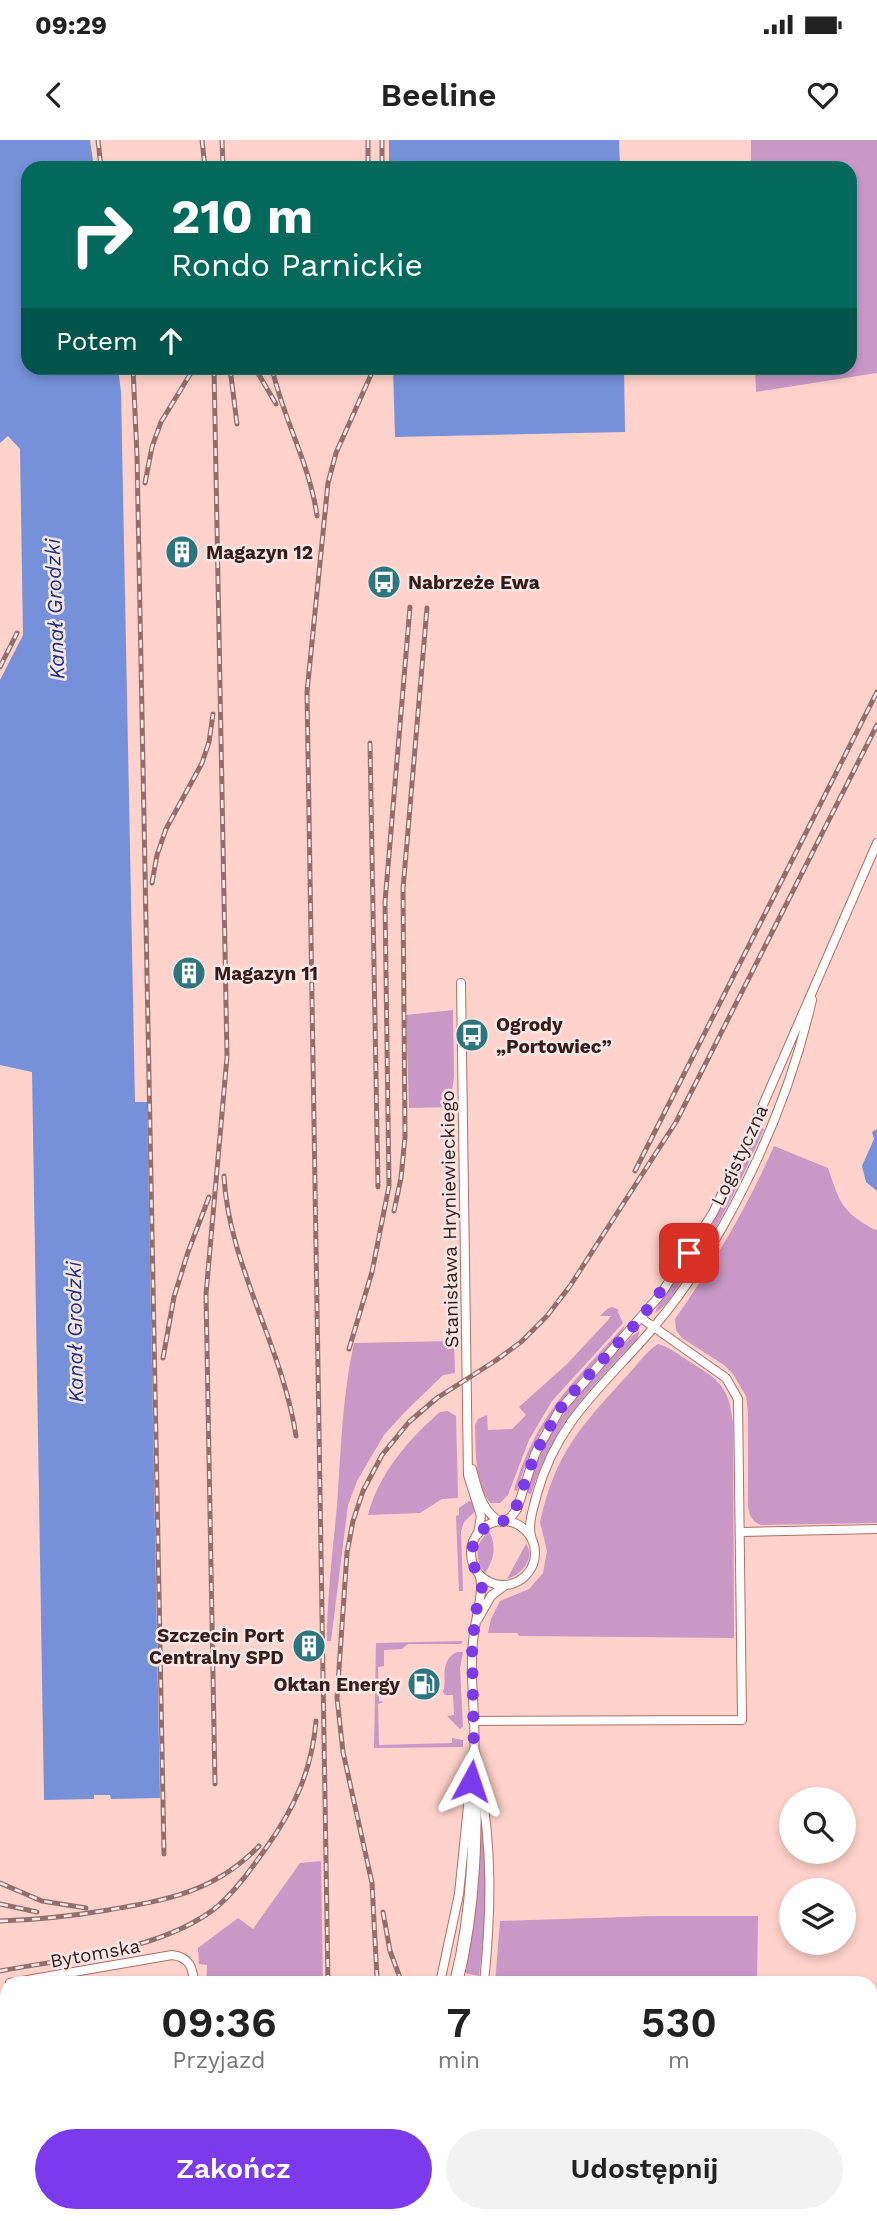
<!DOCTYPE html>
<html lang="pl">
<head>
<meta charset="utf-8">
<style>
  body { margin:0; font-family:"Work Sans",sans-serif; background:#f2f2f2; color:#222; height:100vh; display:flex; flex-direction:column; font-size:26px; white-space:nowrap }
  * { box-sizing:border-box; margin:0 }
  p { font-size:23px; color:#767676 }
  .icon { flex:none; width:38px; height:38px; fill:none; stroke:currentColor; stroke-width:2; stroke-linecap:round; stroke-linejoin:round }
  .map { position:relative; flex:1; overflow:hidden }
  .sheet { position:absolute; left:0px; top:1836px; width:878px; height:247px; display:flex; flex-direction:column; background:#fff; border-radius:21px 21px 0 0; box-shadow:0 4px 10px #0003 }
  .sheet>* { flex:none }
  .top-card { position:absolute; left:21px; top:21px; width:836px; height:214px; border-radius:21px; box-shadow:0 4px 10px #0003; background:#00695c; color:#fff; overflow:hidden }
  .tools { position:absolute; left:779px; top:1647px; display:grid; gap:14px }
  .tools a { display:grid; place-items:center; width:77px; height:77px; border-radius:50%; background:#fff; box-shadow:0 4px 10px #0003; font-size:35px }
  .pin { position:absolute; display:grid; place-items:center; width:60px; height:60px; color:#fff; margin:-30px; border-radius:14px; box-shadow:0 4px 10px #0006 }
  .me { position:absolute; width:77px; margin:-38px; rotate:5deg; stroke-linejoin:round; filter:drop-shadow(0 0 5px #0008) }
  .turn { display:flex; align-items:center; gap:24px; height:147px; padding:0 35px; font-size:32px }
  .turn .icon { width:91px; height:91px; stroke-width:2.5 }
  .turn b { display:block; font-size:49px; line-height:60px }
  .then { display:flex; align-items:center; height:66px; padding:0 35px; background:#0003; gap:14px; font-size:26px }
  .eta { display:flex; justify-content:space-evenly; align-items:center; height:119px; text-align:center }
  .eta b { font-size:42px; font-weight:600; line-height:49px }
  .button { display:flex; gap:14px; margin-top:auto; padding:14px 35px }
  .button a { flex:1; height:80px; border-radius:42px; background:#7c3aed; color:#fff; font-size:28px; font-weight:600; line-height:80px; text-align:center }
  .button a+a { background:#f2f2f2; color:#222 }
  .status { display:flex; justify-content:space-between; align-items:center; height:49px; padding:0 35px; background:#fff; direction:ltr }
  .status svg { height:19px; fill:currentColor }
  header { display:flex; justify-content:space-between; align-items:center; height:91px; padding:0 35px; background:#fff; font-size:32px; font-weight:600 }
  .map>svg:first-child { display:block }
  .green { fill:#c998c7 }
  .water { fill:#7691da }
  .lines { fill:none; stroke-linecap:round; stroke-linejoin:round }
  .street-casing { stroke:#b06e65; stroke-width:10 }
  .primary-casing { stroke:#b06e65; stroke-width:14 }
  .street { stroke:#fff; stroke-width:8 }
  .primary { stroke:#fff; stroke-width:12 }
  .rail-casing { stroke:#926f6a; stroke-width:5 }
  .rail { stroke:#f7e7e5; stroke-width:2.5; stroke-dasharray:8; stroke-linecap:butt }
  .route { stroke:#7c3aed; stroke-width:12; stroke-dasharray:0 21.6 }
  .labels { text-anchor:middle; stroke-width:5; stroke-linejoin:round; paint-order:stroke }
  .poi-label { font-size:19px; font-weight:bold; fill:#351b18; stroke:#f7e7e5; text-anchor:start }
  .street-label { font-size:19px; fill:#351b18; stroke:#f7e7e5 }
  .water-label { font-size:21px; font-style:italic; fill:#1c3184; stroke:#f7e7e5 }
</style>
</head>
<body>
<div class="status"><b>09:29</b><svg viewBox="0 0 49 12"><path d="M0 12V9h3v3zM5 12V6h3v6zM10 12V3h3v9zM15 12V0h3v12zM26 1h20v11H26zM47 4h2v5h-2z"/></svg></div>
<header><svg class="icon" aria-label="back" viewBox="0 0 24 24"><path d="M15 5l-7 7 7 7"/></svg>Beeline<svg class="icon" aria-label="heart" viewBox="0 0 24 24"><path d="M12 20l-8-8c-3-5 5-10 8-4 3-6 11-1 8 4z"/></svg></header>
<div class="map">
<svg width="877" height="2081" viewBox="0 0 877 2081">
  <rect width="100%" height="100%" fill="#ffd2cb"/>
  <path class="green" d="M 751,0 L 877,0 L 877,233 L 756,252 L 755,228 L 850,228 L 850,28 L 751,28 Z
    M 453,870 L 454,936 L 450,967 L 409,968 L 406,875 Z
    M 758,987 L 764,989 C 740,1044 714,1096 680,1144 C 673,1154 666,1167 655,1173 C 660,1154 693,1115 705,1095 C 726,1061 742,1024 758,987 Z
    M 774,1006 L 828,1028 C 840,1063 841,1071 875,1090 L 877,1089 L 877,1383 L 761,1385 C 752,1381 750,1377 748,1367 L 748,1273 L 746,1256 L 733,1234 L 724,1225 L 682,1198 L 676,1190 L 675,1179 C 714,1123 747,1068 774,1006 Z
    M 612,1167 L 619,1170 L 618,1172 L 623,1183 L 552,1261 L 529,1300 L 508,1355 L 500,1363 L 490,1363 C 474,1341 476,1311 475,1285 L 478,1279 L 487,1275 L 488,1290 L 512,1289 L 526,1275 L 519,1267 L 567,1224 L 608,1180 L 611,1176 L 600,1176 L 607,1169 Z
    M 625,1185 L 621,1194 C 573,1247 537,1279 517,1351 L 514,1350 C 538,1272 573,1243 625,1185 Z
    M 640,1191 L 637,1199 C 586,1253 555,1282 531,1354 L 527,1353 C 541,1288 588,1243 632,1196 Z
    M 454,1201 L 455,1233 L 443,1235 L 404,1273 L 384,1295 L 357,1341 L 348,1365 L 331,1501 L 327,1501 C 327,1455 333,1410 337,1365 C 341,1311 342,1257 354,1203 Z
    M 658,1204 C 669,1207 678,1214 687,1220 C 719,1240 729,1245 733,1284 L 734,1498 L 519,1496 L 517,1493 L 488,1493 L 491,1479 L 500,1461 L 529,1449 L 543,1433 L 547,1411 L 540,1382 C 555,1315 579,1288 624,1239 C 635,1228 645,1212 658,1204 Z
    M 448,1271 L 456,1276 L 458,1358 L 442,1359 L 420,1373 L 368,1375 C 379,1333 408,1300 440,1272 Z
    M 469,1361 L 473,1362 L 476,1370 L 464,1382 L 461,1391 L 463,1451 L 459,1451 L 456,1376 L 459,1375 L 459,1368 Z
    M 489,1391 C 497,1406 494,1420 485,1433 C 474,1419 475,1403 489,1391 Z
    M 526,1404 C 536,1417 522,1435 507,1439 Z
    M 463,1501 L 461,1504 L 408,1504 L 402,1509 L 384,1510 L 384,1526 L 378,1527 L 379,1561 L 384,1562 L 378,1564 L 379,1605 L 452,1603 L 452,1598 L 463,1600 L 463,1607 L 374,1608 L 376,1503 Z
    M 457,1512 L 463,1512 L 460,1528 L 463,1587 L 460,1589 L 447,1576 L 454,1575 L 453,1555 L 445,1555 L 443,1552 C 448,1540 438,1521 457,1512 Z
    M 480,1674 C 491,1718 485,1790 479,1836 L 465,1833 L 479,1735 Z
    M 321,1721 L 323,1843 L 206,1843 L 207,1825 L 199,1824 L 198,1808 L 238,1778 L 253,1789 L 300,1723 Z
    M 655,1776 L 758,1776 L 757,1843 L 495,1843 L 500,1781 Z
    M 0,2058 L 7,2059 L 7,2076 L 107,2076 L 136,2080 L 0,2081 Z"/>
  <path class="water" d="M 0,0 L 90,0 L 94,28 L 28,28 L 28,228 L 118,228 L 121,252 L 135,962 L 147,962 L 160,1658 L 111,1659 L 110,1655 L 94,1655 L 94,1659 L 44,1660 L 32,932 L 0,925 L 0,540 L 23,495 L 20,309 L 8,296 L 0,303 Z
    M 389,0 L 619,0 L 620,28 L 389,28 Z
    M 393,228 L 624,228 L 625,292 L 395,297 Z
    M 877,989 L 877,1051 L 866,1042 L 862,1026 L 874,999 L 872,992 Z
    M 0,1947 L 7,1948 L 7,2057 L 0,2056 Z
    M 114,2076 L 521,2076 L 547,2081 L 146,2081 Z"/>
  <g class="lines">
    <defs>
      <path id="street" d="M 461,843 L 468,1335 L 481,1376 L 478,1394
        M 472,1329 C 477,1348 482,1374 502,1382
        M471 1413a32 32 0 1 1 64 0a32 32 0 1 1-64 0Z
        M 502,1382 L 511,1377 L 517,1369 L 535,1314 L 559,1271 L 661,1154 L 713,1073 L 749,997 L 877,703
        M 742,1392 L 877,1389
        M 532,1400 C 527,1384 533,1370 537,1354 C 558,1278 606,1244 654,1187 C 680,1156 703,1122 723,1086 C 762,1017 794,939 812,860
        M 478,1479 L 491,1456 L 504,1446
        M 473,1581 L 742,1580 L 738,1259 L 726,1238 L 641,1178
        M 474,1619 C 477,1577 468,1535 474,1493 C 476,1477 485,1448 479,1434
        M 479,1638 C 493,1707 491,1774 484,1843
        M 10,1843 L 172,1815 C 189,1817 193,1827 194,1843
        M 440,1843 L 459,1754 L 469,1656
        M 872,1952 L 877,1950"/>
      <path id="primary" d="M 456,1843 C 475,1767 476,1692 474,1615
        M 388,2081 L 390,2076"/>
    </defs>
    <use href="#street" class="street-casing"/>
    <use href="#primary" class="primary-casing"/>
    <use href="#street" class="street"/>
    <use href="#primary" class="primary"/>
    <defs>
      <path id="rail" d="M 98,0 L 101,28
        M 202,0 L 205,28
        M 222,0 L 223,28
        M 368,0 L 368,28
        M 382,0 L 382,28
        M 133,228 L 137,316 L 164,1714
        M 214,228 L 227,917 L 206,1154 L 215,1644
        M 230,228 L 237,284
        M 255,228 L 276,264
        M 272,228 C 283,279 310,324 317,376
        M 145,343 L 152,307 L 161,282 L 194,228
        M 0,527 L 17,493
        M 370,603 L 378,1047
        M 152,743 L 157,715 L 166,689 L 202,623 L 209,602 L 213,574
        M 635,1031 L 877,552
        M 224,1036 C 228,1123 283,1208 296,1296
        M 394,1071 L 401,1038 L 405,997 L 403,749 L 427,468
        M 349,1209 L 372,1132 L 389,1046 L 385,762 L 410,467
        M 163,1218 L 174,1157 L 188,1112 L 209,1057
        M 0,1743 L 42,1761 L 86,1768
        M 0,1764 L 37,1772
        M 383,1772 L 390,1811 L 402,1843
        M 0,1781 C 36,1780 72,1776 108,1770 C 167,1760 215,1752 259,1706
        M 0,1831 C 69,1818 163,1811 218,1766 C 237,1749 251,1729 266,1708 C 294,1669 312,1630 316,1581
        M 377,1838 L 372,1743 L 343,1612 L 337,1558 L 347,1413 L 353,1381 L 363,1351 L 382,1315 L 409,1282 L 437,1258 L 495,1221 L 521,1202 L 547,1176 L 570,1146 L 676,982 L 877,585
        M 328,1843 L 307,552 L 328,343 L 336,313 L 374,228
        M 872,1961 L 877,1958
        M 334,2076 L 334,2081"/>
    </defs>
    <use href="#rail" class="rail-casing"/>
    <use href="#rail" class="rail"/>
  </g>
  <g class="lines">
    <path class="route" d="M 471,1641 L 474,1615 L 472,1505 L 477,1466 L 482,1447 L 472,1421 L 473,1402 L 478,1394 L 487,1386 L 506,1380 L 514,1373 L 535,1314 L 559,1270 L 576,1249 L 641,1178 L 689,1113"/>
  </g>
  <defs>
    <symbol id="building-disc" viewBox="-11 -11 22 22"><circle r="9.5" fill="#2d757f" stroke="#f7e7e5"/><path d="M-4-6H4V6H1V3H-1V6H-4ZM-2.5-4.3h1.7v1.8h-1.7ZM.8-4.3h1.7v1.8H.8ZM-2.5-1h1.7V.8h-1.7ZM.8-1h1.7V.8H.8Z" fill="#fff"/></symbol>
    <symbol id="bus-disc" viewBox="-11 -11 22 22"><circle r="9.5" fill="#2d757f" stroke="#f7e7e5"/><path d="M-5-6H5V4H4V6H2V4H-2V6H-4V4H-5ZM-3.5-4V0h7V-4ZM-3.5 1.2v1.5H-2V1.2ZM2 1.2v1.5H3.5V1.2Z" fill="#fff"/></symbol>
    <symbol id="fuel-disc" viewBox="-11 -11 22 22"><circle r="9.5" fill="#2d757f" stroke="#f7e7e5"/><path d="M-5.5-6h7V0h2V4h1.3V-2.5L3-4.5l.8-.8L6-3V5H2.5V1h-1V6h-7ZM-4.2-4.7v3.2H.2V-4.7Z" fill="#fff"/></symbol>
  </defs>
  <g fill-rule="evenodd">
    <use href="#building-disc" x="163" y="393" width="38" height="38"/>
    <use href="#bus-disc" x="365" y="423" width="38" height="38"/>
    <use href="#building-disc" x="170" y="814" width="38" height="38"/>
    <use href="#bus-disc" x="453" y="876" width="38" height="38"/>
    <use href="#building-disc" x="290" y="1487" width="38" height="38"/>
    <use href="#fuel-disc" x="405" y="1525" width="38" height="38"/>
  </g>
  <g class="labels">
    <g class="poi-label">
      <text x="206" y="419">Magazyn 12</text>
      <text x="408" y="449">Nabrzeże Ewa</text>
      <text x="214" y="840">Magazyn 11</text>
      <text x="496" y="891">Ogrody<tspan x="496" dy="22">„Portowiec”</tspan></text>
      <text x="284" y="1502" text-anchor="end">Szczecin Port<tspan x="284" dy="22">Centralny SPD</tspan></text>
      <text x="400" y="1551" text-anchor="end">Oktan Energy</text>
    </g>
    <g class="street-label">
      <text transform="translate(739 1015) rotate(-65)" y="7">Logistyczna</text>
      <text transform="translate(449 1079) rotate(-91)" y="7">Stanisława Hryniewieckiego</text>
      <text transform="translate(95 1813) rotate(-10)" y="7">Bytomska</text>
    </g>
    <g class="water-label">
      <text transform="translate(55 469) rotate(-92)" y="7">Kanał Grodzki</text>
      <text transform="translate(75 1192) rotate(-91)" y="7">Kanał Grodzki</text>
    </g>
  </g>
</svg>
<div class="tools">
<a><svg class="icon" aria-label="search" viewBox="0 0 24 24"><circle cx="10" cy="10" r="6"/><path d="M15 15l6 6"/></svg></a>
<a><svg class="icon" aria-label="layers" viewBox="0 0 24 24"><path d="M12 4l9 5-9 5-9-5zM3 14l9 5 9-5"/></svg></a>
</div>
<div class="pin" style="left:689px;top:1113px;background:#d93025"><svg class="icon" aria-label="arrive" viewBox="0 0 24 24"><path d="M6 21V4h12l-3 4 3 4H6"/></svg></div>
<svg class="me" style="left:471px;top:1641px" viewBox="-20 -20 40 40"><path d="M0-17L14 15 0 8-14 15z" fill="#7c3aed" stroke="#fff" stroke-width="4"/></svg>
<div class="top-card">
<div class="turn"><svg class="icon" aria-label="right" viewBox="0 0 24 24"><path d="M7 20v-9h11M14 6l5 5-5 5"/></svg><div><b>210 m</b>Rondo Parnickie</div></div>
<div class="then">Potem<svg class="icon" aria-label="ahead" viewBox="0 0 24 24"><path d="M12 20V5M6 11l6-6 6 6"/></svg></div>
</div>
<section class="sheet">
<div class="eta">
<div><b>09:36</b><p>Przyjazd</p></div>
<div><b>7</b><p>min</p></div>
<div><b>530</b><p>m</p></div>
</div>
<div class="button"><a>Zakończ</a><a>Udostępnij</a></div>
</section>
</div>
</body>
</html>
